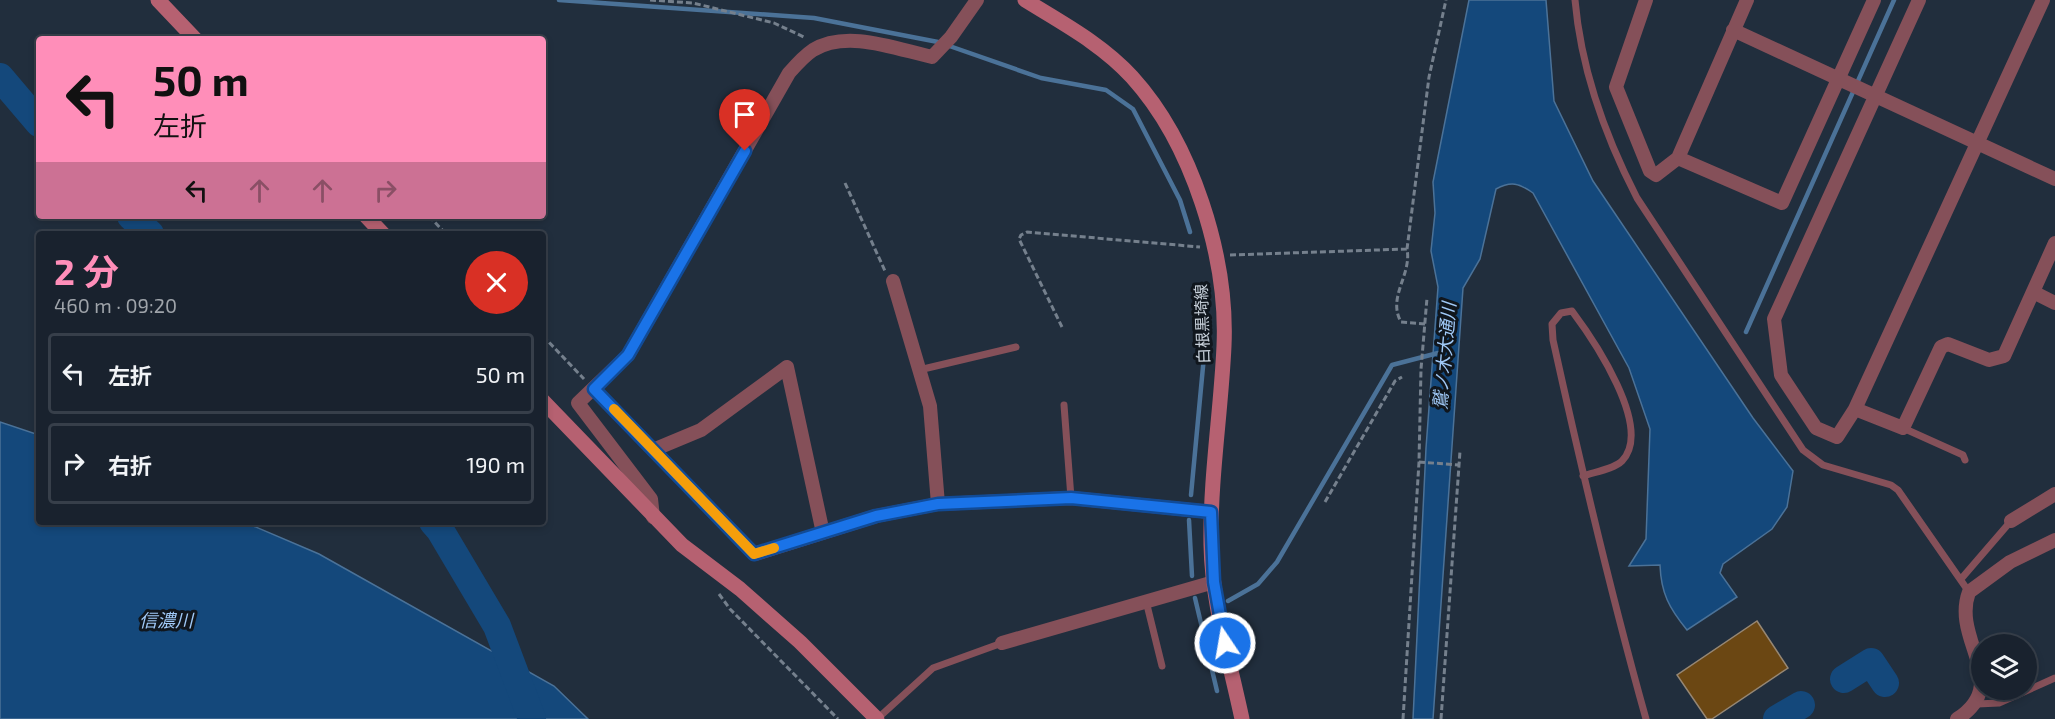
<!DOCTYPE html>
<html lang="ja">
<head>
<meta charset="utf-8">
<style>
  body { margin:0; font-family:"Exo 2","Noto Sans JP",sans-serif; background:#262f3a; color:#f1f3f6; height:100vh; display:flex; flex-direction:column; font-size:22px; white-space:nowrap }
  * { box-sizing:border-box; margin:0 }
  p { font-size:20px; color:#9fa4aa }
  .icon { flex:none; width:33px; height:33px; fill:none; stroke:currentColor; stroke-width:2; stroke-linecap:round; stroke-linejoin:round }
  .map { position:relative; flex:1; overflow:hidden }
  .panel { position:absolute; left:36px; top:231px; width:510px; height:294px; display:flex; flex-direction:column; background:#19222e; border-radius:6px; box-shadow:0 3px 9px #0003,0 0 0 2px #373f4a }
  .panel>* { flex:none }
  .guide { position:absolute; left:36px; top:36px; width:510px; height:183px; border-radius:6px; box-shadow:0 3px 9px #0003,0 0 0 2px #373f4a; background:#ff8eb9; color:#111; overflow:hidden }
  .fabs { position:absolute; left:1971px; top:634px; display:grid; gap:12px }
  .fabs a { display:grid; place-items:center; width:66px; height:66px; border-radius:50%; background:#19222e; box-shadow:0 3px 9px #0003,0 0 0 2px #373f4a; font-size:30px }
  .pin { position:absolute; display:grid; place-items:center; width:51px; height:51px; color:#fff; margin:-62px -26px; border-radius:50% 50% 50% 0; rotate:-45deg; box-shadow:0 0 6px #0007 }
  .pin .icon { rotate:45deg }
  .me { position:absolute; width:66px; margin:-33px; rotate:348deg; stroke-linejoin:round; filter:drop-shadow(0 0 4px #0008) }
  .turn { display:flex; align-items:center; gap:21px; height:126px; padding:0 18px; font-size:27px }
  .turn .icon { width:78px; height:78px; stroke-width:2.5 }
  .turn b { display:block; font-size:42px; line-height:51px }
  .lanes { display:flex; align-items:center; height:57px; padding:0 18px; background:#0003; justify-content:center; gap:30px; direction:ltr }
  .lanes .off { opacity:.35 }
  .round { display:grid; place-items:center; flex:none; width:63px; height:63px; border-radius:32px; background:#262f3a }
  .headline { display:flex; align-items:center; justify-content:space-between; height:102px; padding:0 18px }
  h1 { font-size:36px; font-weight:700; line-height:45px; color:#ff8eb9 }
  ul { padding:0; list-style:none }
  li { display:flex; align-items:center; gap:18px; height:81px; margin:0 12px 9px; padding:0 6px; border:3px solid #373f4a; border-radius:6px }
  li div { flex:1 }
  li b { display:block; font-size:22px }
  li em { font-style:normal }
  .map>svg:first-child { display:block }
  .water { fill:#14487b; stroke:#4b7298; stroke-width:1.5 }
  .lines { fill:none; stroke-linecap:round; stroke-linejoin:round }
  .stream { stroke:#4b7298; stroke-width:4.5 }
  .river { stroke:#14487b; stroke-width:28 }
  .building { fill:#6b4713; stroke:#968774; stroke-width:1.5 }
  .path { stroke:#75808d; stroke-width:3; stroke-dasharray:6 3; stroke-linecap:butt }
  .lane { stroke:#855059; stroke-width:7 }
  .street { stroke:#855059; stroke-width:14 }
  .secondary { stroke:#b66171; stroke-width:15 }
  .route-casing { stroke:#114b97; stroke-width:15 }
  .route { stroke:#1a73e8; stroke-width:10 }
  .slow { stroke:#f59e0b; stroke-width:10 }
  .labels { text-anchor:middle; stroke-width:6; stroke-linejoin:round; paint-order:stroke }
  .street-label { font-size:16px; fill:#cad3dd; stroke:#10161d }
  .water-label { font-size:18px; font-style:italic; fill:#a0c9f7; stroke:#10161d }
</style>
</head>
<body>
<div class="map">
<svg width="2055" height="719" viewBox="0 0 2055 719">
  <rect width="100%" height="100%" fill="#212e3d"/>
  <path class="water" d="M 1469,0 L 1546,0 L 1554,101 L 1593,181 L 1753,418 L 1793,471 L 1787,507 L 1772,529 L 1723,564 L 1720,573 L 1737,597 L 1687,630 C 1669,608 1661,593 1660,565 L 1629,566 L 1646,539 L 1650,429 L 1629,368 L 1533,193 C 1519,183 1511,181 1496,189 L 1480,259 L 1463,288 L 1433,719 L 1413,719 L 1426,448 L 1438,287 L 1431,251 L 1435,213 L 1433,182 Z
    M 0,422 L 39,435 L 39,522 L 244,522 L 319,554 L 554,686 L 588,719 L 0,719 Z"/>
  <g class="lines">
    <path class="stream" d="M 559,0 L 814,18 L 938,42 L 1041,78 L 1106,90 L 1133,109 L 1180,200 L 1190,232
      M 1746,332 L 1894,0
      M 1191,495 L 1204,356 L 1202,298
      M 1189,520 L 1192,576
      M 1195,598 L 1217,691
      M 1228,601 L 1258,584 L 1277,562 L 1392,365 L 1438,353"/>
    <path class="river" d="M 0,77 L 39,123
      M 131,216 L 150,234
      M 433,522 L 440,530 L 497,626 L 532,719
      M 1844,679 L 1871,662 L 1885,683
      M 1777,719 L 1801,705"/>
  </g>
  <path class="building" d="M 1757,621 L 1788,668 L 1712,719 L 1707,719 L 1677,675 Z"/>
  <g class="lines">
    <path class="path" d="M 650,0 L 693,3 L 774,23 L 806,38
      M 845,183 L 885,271
      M 429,216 L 446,234
      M 1230,255 L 1407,249
      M 1425,324 L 1401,322 C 1387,297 1412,275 1407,249 L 1429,77 L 1446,0
      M 1062,327 L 1019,239 L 1021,235 L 1027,232 L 1200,247
      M 543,336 L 584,379
      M 1419,462 L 1459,465
      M 1325,502 L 1395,381 L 1402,377
      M 719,594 L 730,609 L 838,719
      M 1403,719 L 1419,462 L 1421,369 L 1427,298
      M 1441,719 L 1460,451"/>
    <path class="lane" d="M 1575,0 C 1581,69 1605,136 1637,198 L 1803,450 L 1823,465 L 1891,485 L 1898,490 L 1969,592
      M 919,370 L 1016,347
      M 594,389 L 755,554
      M 1064,405 L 1071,498
      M 1903,428 L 1963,455 L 1965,460
      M 1583,476 C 1594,472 1614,469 1622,461 C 1654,428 1593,339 1572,311 L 1561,313 L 1552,324 L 1553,340 C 1581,467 1611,594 1646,719
      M 1961,579 L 2011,521
      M 1146,601 L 1162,666
      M 1977,704 L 1999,703 L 2055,678
      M 877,719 L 933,668 L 1002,643"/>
    <path class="street" d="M 1646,0 L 1616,87 L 1650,171 L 1656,175 L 1678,158
      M 1747,0 L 1678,158 L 1782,203 L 1874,0
      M 1919,0 L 1774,319 L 1781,375 L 1816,428 L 1837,437 L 1855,409 L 2043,0
      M 1733,30 L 2055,179
      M 893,281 L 930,406 L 938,504
      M 2033,292 L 2055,303
      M 1855,409 L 1903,428 L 1941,347 L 1948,344 L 1989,360 L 2004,356 L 2055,243
      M 653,450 L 701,430 L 787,367 L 823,533
      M 653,517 L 651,499 L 578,403 L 628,355 L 789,73 C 796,65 804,56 813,50 C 847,29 896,49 932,57 L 951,37 L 977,0
      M 2011,521 L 2055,494
      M 755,554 L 876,516 L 938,504 L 1071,498 L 1211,512
      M 1002,643 L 1214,582
      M 1957,719 C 2013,683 1951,640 1969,592 L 2010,562 L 2055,540"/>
    <path class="secondary" d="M 158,0 L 195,39
      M 1025,0 C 1062,23 1102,44 1132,77 C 1192,143 1228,257 1224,346 C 1221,412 1210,478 1211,545 C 1212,604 1230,662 1242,719
      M 366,216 L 383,234
      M 543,401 L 682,545 L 740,589 L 800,642 L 877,719"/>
  </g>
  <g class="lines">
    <defs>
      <path id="route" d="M 745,151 L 628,355 L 594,389 L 754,554 L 876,516 L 938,504 L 1071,498 L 1211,512 L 1214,582 L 1225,643"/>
    </defs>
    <use href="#route" class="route-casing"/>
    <use href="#route" class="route"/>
    <path class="slow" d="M 614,409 L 754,554 L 774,548"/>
  </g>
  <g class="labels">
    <g class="street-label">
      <text transform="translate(1202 324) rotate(-92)" y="6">白根黒埼線</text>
    </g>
    <g class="water-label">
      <text transform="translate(1445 356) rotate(-85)" y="6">鷲ノ木大通川</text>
      <text x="166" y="627">信濃川</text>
    </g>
  </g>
</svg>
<div class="fabs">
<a><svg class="icon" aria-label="layers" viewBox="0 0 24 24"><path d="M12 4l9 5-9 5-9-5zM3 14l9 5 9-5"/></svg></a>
</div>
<div class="pin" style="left:745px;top:151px;background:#d93025"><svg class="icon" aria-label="arrive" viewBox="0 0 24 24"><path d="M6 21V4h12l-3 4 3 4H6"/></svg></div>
<svg class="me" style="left:1225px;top:643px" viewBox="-20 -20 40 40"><circle r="17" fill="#1a73e8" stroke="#fff" stroke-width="3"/><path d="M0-11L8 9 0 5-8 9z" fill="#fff"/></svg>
<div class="guide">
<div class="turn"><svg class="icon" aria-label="left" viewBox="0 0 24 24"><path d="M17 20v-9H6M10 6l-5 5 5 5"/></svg><div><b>50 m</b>左折</div></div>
<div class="lanes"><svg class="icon" aria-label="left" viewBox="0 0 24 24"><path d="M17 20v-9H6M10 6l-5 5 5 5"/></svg><svg class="icon off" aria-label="ahead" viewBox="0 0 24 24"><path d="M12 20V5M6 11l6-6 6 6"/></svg><svg class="icon off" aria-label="ahead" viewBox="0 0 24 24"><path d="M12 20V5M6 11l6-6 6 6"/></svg><svg class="icon off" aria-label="right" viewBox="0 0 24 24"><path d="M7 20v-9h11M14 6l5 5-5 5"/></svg></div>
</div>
<section class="panel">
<div class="headline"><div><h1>2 分</h1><p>460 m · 09:20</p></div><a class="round" style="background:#d93025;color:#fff"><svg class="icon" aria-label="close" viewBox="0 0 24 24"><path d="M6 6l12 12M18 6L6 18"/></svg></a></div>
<ul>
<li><svg class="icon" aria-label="left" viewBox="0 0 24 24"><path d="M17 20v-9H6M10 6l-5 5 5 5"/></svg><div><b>左折</b></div><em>50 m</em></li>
<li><svg class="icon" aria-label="right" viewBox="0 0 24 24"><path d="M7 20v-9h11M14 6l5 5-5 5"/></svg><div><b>右折</b></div><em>190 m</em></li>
</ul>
</section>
</div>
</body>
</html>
